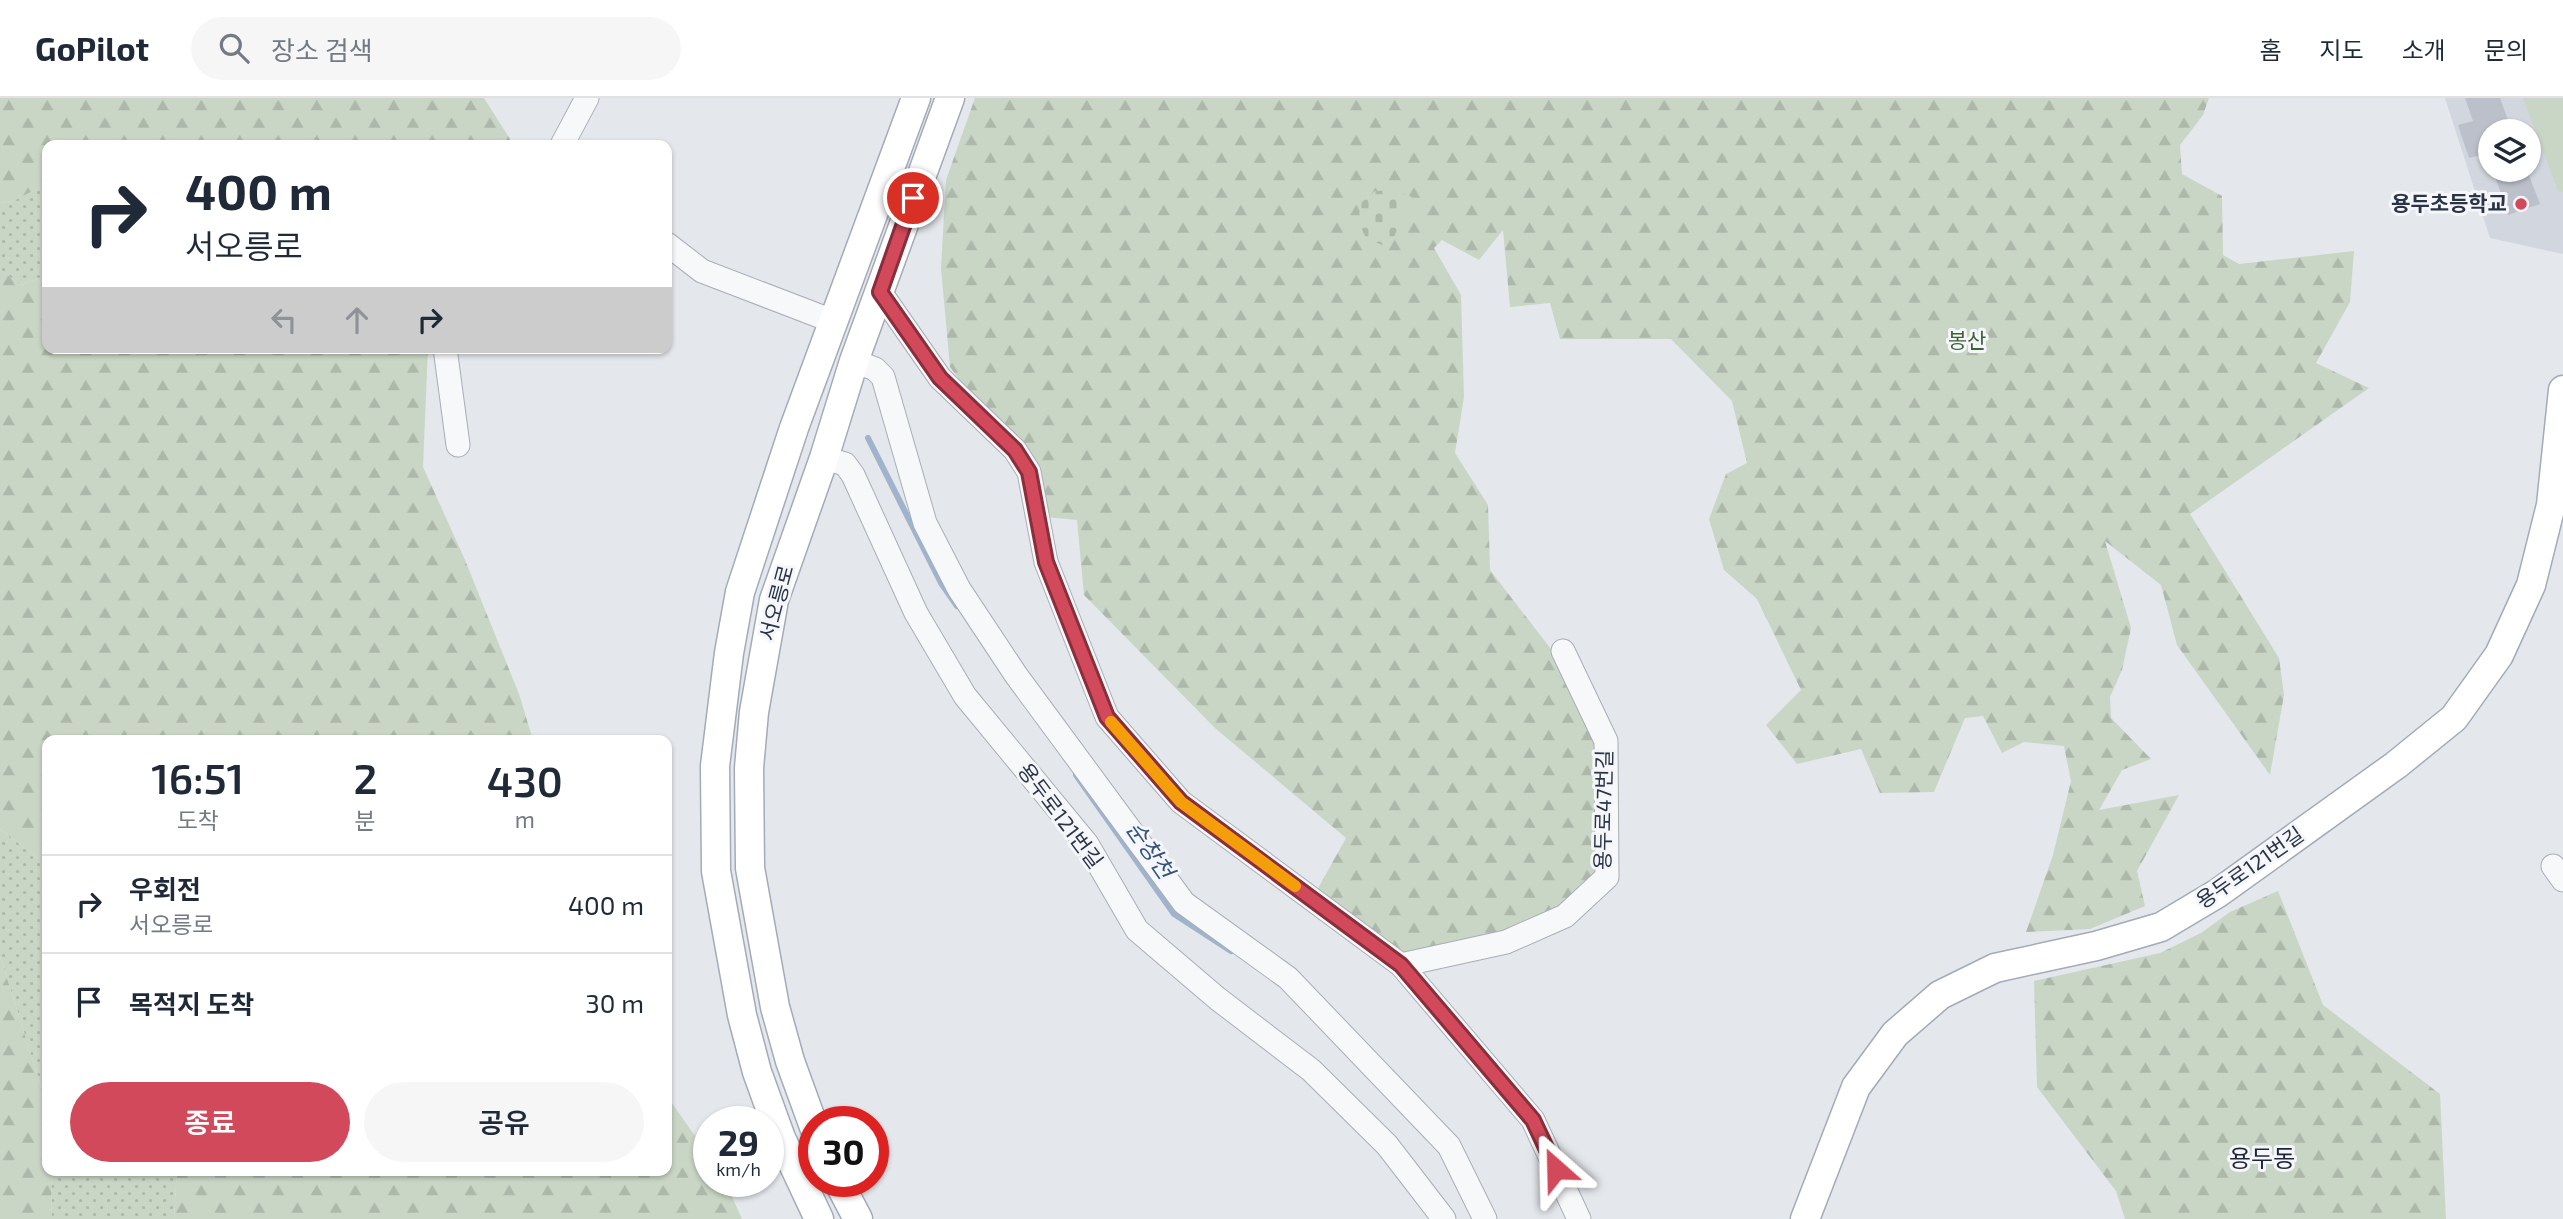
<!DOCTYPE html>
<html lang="ko">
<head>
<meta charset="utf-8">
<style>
  body { margin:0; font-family:"Exo 2","Noto Sans KR",sans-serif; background:#f6f6f7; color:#1f2937; height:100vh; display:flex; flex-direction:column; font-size:26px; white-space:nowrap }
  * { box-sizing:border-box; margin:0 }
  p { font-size:23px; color:#747a83 }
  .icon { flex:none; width:38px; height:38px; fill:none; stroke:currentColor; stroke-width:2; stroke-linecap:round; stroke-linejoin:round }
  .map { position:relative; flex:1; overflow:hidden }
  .drawer { position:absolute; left:42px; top:637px; width:630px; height:441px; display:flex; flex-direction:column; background:#fff; border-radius:14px; box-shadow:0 2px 5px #0004 }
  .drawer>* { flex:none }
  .hud { position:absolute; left:42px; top:42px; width:630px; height:214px; border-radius:14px; box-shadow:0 2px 5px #0004; background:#fff; color:#1f2937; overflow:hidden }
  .tools { position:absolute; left:2478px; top:21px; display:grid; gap:14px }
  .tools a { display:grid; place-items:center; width:63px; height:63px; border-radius:50%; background:#fff; box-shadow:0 2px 5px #0004; font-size:35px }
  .speed { position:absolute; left:693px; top:1008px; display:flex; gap:14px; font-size:35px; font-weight:700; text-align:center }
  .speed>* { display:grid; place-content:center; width:91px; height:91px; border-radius:50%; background:#fff; box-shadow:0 2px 5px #0004; line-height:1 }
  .speed small { font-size:18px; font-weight:400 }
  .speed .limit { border:10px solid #d22; background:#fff; color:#111 }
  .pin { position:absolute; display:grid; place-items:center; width:60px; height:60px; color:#fff; margin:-30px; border:4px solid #fff; border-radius:50%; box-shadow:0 2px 7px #0007 }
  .me { position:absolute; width:77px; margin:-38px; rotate:335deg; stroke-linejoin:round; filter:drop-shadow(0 0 5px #0008) }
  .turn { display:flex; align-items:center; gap:24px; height:147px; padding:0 28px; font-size:32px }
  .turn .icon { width:91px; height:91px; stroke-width:2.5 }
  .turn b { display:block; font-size:49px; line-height:60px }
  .lanes { display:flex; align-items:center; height:66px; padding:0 28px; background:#0003; justify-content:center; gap:35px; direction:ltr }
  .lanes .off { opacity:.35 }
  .eta { display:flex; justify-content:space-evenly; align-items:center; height:119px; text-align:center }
  .eta b { font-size:42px; font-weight:600; line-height:49px }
  .action { display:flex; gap:14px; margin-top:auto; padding:14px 28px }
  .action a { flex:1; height:80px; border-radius:42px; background:#d1495b; color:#fff; font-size:28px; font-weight:600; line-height:80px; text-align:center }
  .action a+a { background:#f6f6f7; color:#1f2937 }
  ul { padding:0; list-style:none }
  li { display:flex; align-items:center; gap:21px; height:98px; padding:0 28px; border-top:2px solid #e0e1e3 }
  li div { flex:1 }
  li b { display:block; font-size:26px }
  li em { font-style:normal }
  header { display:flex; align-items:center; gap:42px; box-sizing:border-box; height:98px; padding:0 35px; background:#fff; border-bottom:2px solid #e0e1e3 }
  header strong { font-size:33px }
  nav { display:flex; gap:38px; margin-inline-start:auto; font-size:24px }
  .search { width:490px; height:63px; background:#f6f6f7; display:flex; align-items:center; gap:18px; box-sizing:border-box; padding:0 24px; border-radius:38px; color:#747a83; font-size:26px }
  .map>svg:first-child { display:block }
  .built { fill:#d2d6de; fill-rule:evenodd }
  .grass { fill:url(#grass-dots) }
  .forest { fill:url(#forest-firs) }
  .cemetery { fill:url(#cemetery-stones) }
  .garden { fill:#c9d6c5 }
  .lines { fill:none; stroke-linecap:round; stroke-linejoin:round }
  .stream { stroke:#9fb4cc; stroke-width:6 }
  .building { fill:#bbc0ca }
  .minor-casing { stroke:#a9aeb7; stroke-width:25 }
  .major-casing { stroke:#a3abb8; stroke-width:31 }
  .minor { stroke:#f7f8fa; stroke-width:23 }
  .major { stroke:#fff; stroke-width:28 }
  .route-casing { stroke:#882f3b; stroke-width:18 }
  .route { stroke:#d1495b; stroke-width:12 }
  .slow { stroke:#f59e0b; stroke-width:12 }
  .poi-dot { fill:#d1495b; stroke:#f4f6f9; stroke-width:2.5 }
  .labels { text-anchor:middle; stroke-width:6; stroke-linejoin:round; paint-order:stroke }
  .poi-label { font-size:21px; font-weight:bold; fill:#2b3445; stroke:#f4f6f9; text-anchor:end }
  .park-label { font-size:21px; fill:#3f6138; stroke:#f4f6f9 }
  .street-label { font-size:21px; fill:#2b3445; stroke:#f4f6f9 }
  .water-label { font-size:23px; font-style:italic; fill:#34527a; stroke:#f4f6f9 }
  .quarter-label { font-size:24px; fill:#1d2536; stroke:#f4f6f9 }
</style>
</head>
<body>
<header>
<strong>GoPilot</strong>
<div class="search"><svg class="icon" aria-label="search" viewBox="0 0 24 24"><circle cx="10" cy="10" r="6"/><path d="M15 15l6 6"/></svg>장소 검색</div>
<nav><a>홈</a><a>지도</a><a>소개</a><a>문의</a></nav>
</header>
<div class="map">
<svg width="2563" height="1121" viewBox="0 0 2563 1121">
  <defs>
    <pattern id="grass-dots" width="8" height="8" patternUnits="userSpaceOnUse" patternTransform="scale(1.75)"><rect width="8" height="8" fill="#c9d6c5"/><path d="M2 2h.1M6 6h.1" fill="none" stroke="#adb8ab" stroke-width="1.8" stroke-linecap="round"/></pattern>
    <pattern id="forest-firs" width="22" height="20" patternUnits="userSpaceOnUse" patternTransform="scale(1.75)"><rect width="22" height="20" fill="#c9d6c5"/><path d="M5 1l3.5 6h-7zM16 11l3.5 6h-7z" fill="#adb8ab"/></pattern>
    <pattern id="cemetery-stones" width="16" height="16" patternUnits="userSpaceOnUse" patternTransform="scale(1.75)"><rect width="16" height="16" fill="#c9d6c5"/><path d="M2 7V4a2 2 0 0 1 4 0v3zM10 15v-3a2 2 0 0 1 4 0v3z" fill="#adb8ab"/></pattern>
  </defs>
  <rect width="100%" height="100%" fill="#e4e7ec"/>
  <path class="built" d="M 2445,0 L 2563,0 L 2563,156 L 2490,140 ZM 2490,33 L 2529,33 L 2529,72 L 2490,72 Z"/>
  <path class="grass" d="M 47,86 L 47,177 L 21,187 L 0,172 L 0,105 L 13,103 Z
    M 0,731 L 47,767 L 47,1007 L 0,858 Z
    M 51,1073 L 177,1073 L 174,1121 L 52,1121 Z"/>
  <path class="forest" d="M 0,0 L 484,0 L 510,41 L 508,47 L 47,47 L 47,86 L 13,103 L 0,105 Z
    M 975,0 L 2209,0 L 2203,17 L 2180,47 L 2182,76 L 2222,98 L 2223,157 L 2239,166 L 2354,153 L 2350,204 L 2316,265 L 2369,290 L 2190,416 L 2279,560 L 2284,597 L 2270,677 L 2177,547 L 2161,487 L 2105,443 L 2131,530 L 2122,572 L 2110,599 L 2111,620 L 2151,661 L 2122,672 L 2099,712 L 2179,697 L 2137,773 L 2145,808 L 2090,831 L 2026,834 L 2053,757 L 2071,683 L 2064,648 L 2024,644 L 2002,655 L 1983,618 L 1965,620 L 1934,694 L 1880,695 L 1861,651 L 1797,666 L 1766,627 L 1801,592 L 1757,501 L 1724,472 L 1709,421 L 1726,376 L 1747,365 L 1732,303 L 1671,241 L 1560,241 L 1550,205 L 1510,209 L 1503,132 L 1479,162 L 1442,142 L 1434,150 L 1461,197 L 1464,299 L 1455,355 L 1488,407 L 1490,472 L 1554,555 L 1598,646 L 1598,775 L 1562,813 L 1505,837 L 1404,860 L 1316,794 L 1346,740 L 1215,630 L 1084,497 L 1077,422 L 1046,419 L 980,310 L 950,269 L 941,170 L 946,82 Z
    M 0,172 L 21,187 L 47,177 L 47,250 L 428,250 L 423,369 L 465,462 L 519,596 L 533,642 L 47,642 L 47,767 L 0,731 Z
    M 2278,793 L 2323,907 L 2440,996 L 2446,1121 L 2125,1121 L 2116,1093 L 2037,989 L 2034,883 L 2160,855 L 2201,835 L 2230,814 Z
    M 0,858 L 47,1007 L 47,1073 L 51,1073 L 52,1121 L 0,1121 Z
    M 667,998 L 709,1058 L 709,1083 L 725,1083 L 742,1121 L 174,1121 L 177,1073 L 667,1073 Z"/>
  <path class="cemetery" d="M 1395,92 L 1412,99 L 1389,150 L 1366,140 L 1359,125 L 1360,106 L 1375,93 Z"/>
  <path class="garden" d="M 2523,0 L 2563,0 L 2563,94 L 2558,93 Z"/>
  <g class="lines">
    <path class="stream" d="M 868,340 L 941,485 L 957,508
      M 1076,677 L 1174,816 L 1231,853"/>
  </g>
  <path class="building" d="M 2465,0 L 2500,0 L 2512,33 L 2490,33 L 2490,55 L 2469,60 L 2458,27 L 2473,23 Z
    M 2493,72 L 2527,72 L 2540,106 L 2508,117 Z"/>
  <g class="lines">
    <defs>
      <path id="minor" d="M 562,47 L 587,0
        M 667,146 L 702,173 L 835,224
        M 880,194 L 940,280 L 1015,352 L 1029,374 L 1046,464 L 1107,619 L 1181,704 L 1401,867 L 1533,1022 L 1579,1121
        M 445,250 L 458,347
        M 854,263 L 875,271 L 883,279 L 925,425 L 959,491 L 1016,577 L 1184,805 L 1288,880 L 1449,1048 L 1485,1121
        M 824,360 L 845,366 L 853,377 L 916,515 L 965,598 L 1087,746 L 1137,832 L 1218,901 L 1311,972 L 1387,1047 L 1444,1121
        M 2553,768 L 2563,782
        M 1401,867 L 1506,844 L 1565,818 L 1607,779 L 1606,643 L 1563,553"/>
      <path id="major" d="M 814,1029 L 790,963 L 775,909 L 750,770 L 749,670 L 754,614 L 774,502 L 824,360 L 854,263 L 950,0
        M 838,1083 L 858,1121
        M 819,1121 L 781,1040 L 757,974 L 742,917 L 716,773 L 715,668 L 729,555 L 740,494 L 794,330 L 916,0
        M 1805,1121 L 1856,989 L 1895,936 L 1940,897 L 1995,870 L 2096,848 L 2161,829 L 2218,795 L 2396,667 L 2454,620 L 2499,557 L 2531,487 L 2551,407 L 2563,292"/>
    </defs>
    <use href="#minor" class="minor-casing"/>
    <use href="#major" class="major-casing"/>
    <use href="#minor" class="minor"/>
    <use href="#major" class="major"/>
  </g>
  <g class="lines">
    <defs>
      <path id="route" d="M 913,100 L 880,194 L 940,280 L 1015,352 L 1029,374 L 1046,464 L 1107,619 L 1181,704 L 1401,867 L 1533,1022 L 1556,1071"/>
    </defs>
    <use href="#route" class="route-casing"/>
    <use href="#route" class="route"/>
    <path class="slow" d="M 1111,624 L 1181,704 L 1295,788"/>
  </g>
  <circle class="poi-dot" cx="2521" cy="106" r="7"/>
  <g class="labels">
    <g class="poi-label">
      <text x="2507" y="113">용두초등학교</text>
    </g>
    <g class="park-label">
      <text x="1967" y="250">봉산</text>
    </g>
    <g class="street-label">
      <text transform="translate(777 505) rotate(-75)" y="7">서오릉로</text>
      <text transform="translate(1604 712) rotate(-89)" y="7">용두로47번길</text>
      <text transform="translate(1060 718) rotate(53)" y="7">용두로121번길</text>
      <text transform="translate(2250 770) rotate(-35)" y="7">용두로121번길</text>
    </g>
    <g class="water-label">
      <text transform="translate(1150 752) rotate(55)" y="8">순창천</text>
    </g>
    <g class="quarter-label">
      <text x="2262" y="1069">용두동</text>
    </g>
  </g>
</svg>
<div class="tools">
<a><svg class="icon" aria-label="layers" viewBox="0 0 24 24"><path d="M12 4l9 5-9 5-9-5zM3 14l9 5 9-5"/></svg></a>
</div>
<div class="speed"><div>29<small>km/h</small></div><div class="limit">30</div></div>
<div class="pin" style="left:913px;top:100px;background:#d93025"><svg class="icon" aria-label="arrive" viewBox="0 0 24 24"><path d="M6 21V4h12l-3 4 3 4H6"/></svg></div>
<svg class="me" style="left:1556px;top:1071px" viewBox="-20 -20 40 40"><path d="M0-17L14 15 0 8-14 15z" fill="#d1495b" stroke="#fff" stroke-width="4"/></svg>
<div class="hud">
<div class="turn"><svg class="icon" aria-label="right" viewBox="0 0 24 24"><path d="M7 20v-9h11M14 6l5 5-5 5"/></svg><div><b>400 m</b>서오릉로</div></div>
<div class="lanes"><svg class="icon off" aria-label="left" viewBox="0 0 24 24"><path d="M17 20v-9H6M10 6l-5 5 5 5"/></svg><svg class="icon off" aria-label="ahead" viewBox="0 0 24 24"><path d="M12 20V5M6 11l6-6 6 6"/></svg><svg class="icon" aria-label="right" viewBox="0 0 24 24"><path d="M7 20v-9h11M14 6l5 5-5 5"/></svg></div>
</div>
<section class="drawer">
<div class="eta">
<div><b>16:51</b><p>도착</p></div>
<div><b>2</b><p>분</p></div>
<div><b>430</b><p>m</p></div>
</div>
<ul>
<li><svg class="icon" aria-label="right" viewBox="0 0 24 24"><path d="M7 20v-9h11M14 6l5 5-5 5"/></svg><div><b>우회전</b><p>서오릉로</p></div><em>400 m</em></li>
<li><svg class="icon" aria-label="arrive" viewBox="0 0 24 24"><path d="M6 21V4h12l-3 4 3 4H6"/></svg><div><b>목적지 도착</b></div><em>30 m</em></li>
</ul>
<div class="action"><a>종료</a><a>공유</a></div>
</section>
</div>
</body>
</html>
